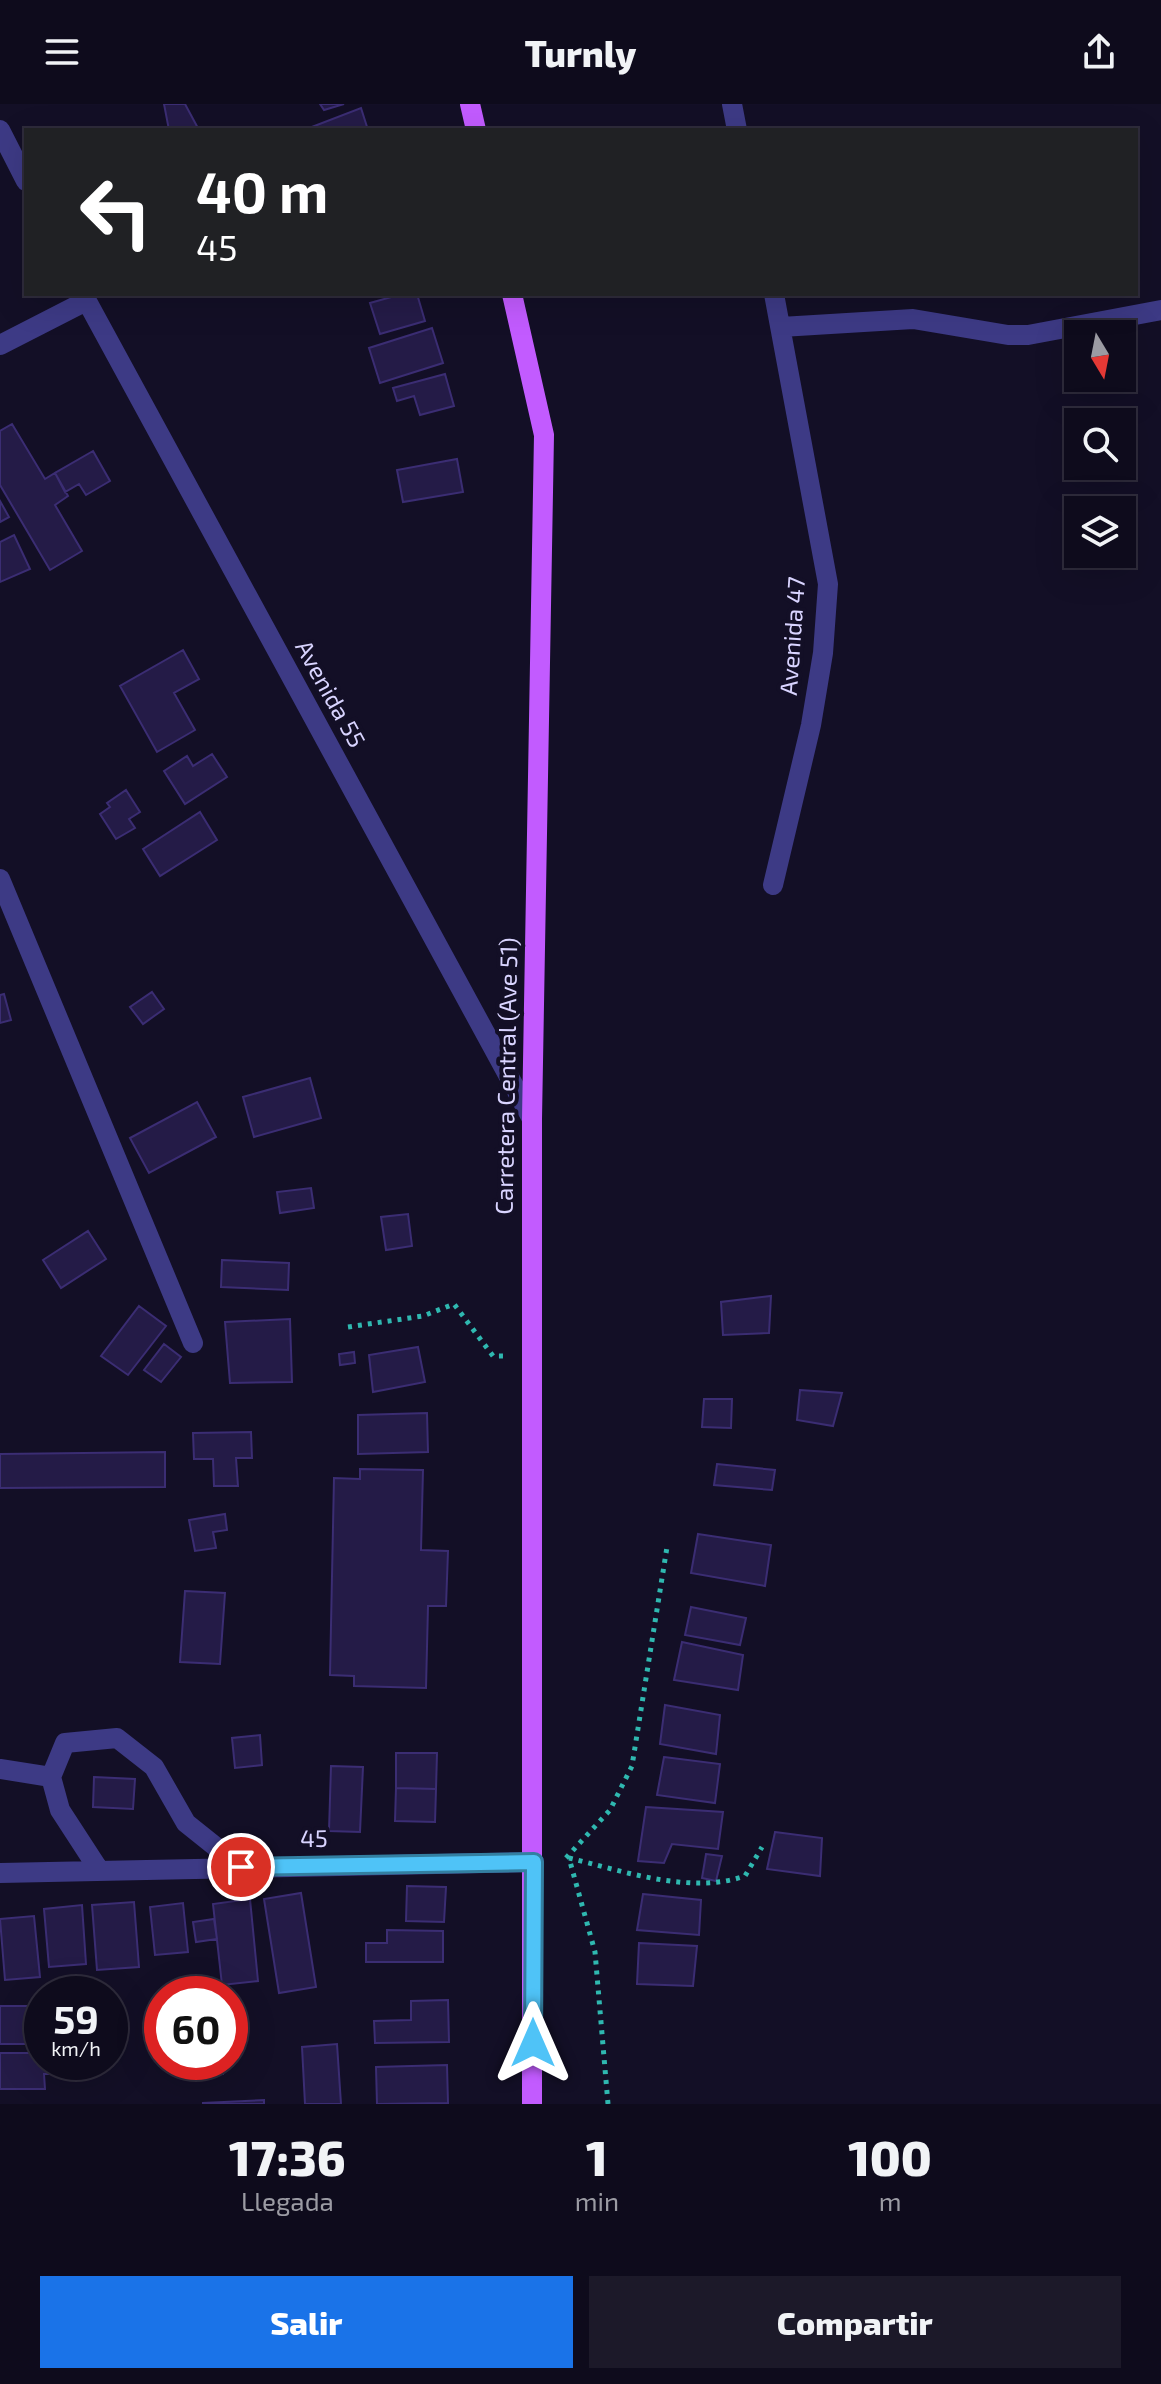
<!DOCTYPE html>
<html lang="es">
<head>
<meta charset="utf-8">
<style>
  body { margin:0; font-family:"Exo 2",sans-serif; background:#1c1929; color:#f1f3f6; height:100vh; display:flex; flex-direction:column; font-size:30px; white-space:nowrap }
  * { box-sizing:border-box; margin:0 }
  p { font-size:26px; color:#9b9ba3 }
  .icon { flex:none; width:44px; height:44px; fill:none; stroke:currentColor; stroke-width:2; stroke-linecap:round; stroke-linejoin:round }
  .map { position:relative; height:2000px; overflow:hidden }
  .sheet { display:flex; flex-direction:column; background:#0e0b1c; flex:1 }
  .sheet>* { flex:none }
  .guide { position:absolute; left:24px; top:24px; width:1114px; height:168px; border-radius:0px; box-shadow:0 8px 32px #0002,0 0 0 2px #2e2b3b; background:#202124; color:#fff; overflow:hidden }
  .needle { width:52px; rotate:170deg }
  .controls { position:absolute; left:1064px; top:216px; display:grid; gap:16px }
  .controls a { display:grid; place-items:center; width:72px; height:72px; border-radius:0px; background:#0e0b1c; box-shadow:0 8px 32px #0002,0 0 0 2px #2e2b3b; font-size:40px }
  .speed { position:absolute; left:24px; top:1872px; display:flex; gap:16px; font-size:40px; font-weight:700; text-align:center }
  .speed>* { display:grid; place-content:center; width:104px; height:104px; border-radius:50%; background:#0e0b1c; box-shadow:0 8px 32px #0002,0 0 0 2px #2e2b3b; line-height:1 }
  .speed small { font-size:20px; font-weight:400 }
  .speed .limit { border:12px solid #d22; background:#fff; color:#111 }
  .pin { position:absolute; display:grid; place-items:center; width:68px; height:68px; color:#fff; margin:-34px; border:4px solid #fff; border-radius:50%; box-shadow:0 2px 8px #0007 }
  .me { position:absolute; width:88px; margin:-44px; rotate:0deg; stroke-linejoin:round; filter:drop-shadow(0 0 6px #0008) }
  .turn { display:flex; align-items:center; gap:28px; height:168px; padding:0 40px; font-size:36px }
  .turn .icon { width:104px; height:104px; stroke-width:2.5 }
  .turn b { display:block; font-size:56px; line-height:68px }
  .eta { display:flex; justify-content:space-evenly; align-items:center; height:136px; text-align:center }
  .eta b { font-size:48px; font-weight:800; line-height:56px }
  .action { display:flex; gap:16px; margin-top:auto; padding:16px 40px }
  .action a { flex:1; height:92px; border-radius:0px; background:#1a73e8; color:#fff; font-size:32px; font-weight:800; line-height:92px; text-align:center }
  .action a+a { background:#1c1929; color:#f1f3f6 }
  header { display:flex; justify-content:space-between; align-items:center; height:104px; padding:0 40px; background:#0e0b1c; font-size:36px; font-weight:800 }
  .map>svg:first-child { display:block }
  .building { fill:#241b47; stroke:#3b2d73; stroke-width:2 }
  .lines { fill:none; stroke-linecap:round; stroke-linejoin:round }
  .path { stroke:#2fb8b0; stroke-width:5; stroke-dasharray:4 6; stroke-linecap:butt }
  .minor { stroke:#3d3a85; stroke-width:20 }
  .major { stroke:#c25bff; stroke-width:20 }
  .route-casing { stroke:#337fa1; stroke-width:20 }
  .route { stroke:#4fc3f7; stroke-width:14 }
  .labels { text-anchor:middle; stroke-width:8; stroke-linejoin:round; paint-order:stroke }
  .street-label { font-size:24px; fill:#d9d4ff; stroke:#130f26 }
</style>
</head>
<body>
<header><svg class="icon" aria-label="menu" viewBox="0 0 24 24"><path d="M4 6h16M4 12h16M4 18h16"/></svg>Turnly<svg class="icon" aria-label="share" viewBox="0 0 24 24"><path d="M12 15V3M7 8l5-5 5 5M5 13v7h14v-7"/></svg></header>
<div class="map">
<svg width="1161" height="2000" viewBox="0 0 1161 2000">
  <rect width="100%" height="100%" fill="#130f26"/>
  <path class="building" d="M 164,0 L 185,0 L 199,26 L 169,26 Z
    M 320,0 L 344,0 L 324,6 Z
    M 361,4 L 368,26 L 304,26 Z
    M 402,190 L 417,190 L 425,217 L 380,230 L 370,199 Z
    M 432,224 L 443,259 L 380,279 L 369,244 Z
    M 445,270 L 454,302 L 420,311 L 414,292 L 397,297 L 393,284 Z
    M 12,320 L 45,375 L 55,369 L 68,392 L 55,401 L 82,447 L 50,466 L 0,381 L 0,327 Z
    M 93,347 L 110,377 L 86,391 L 79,380 L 65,388 L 55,369 Z
    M 457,355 L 463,388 L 403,398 L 397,366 Z
    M 0,397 L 9,413 L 0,418 Z
    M 14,431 L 30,465 L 0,478 L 0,438 Z
    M 183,546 L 199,575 L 174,589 L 195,626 L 157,648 L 120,582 Z
    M 212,650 L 227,673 L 185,700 L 164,667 L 187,652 L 193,662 Z
    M 126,686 L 140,708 L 129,715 L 135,724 L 116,735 L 100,710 L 110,703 L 107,699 Z
    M 200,708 L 217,736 L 160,772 L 143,745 Z
    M 152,888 L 164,905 L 143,920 L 130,903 Z
    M 4,890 L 11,916 L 0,919 L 0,891 Z
    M 310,974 L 321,1014 L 254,1033 L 243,993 Z
    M 197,998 L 216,1033 L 149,1069 L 130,1034 Z
    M 311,1084 L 314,1104 L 280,1109 L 277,1088 Z
    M 408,1110 L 412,1142 L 386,1146 L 381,1113 Z
    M 88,1127 L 106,1155 L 61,1184 L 43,1156 Z
    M 222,1156 L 289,1159 L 288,1186 L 221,1183 Z
    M 771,1192 L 769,1229 L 723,1231 L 721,1198 Z
    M 139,1202 L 166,1222 L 128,1271 L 101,1252 Z
    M 290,1215 L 292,1278 L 230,1279 L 225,1218 Z
    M 164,1240 L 181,1253 L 161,1278 L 144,1266 Z
    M 418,1243 L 425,1278 L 373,1288 L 369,1251 Z
    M 354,1248 L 355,1259 L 340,1261 L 339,1250 Z
    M 800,1286 L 842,1289 L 833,1322 L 797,1316 Z
    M 704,1295 L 732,1295 L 731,1324 L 702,1323 Z
    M 427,1309 L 428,1348 L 358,1350 L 358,1311 Z
    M 251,1328 L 252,1354 L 236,1354 L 238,1382 L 214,1382 L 213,1355 L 194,1355 L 193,1329 Z
    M 165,1348 L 165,1383 L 0,1384 L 0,1350 Z
    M 717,1360 L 775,1366 L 772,1386 L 714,1381 Z
    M 360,1365 L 423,1366 L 421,1446 L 448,1447 L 446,1502 L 428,1502 L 426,1584 L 354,1582 L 354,1572 L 330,1571 L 334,1374 L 360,1375 Z
    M 225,1410 L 227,1426 L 213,1428 L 216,1444 L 195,1447 L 189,1416 Z
    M 698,1430 L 771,1441 L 765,1482 L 691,1469 Z
    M 185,1487 L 225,1489 L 220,1560 L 180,1558 Z
    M 691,1503 L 746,1514 L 740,1541 L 685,1531 Z
    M 682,1538 L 743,1551 L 738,1586 L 674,1576 Z
    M 665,1601 L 720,1611 L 716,1650 L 660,1640 Z
    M 260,1631 L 262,1661 L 235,1664 L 232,1634 Z
    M 396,1649 L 437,1649 L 436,1685 L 396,1684 Z
    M 664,1653 L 720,1660 L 715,1699 L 657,1691 Z
    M 331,1662 L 363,1663 L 360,1728 L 329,1727 Z
    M 94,1673 L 135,1675 L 133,1705 L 93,1703 Z
    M 396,1684 L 436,1685 L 435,1718 L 395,1717 Z
    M 646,1703 L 723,1708 L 718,1745 L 672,1740 L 664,1759 L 638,1757 Z
    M 775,1728 L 822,1734 L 820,1772 L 767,1765 Z
    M 706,1750 L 722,1752 L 716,1777 L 702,1774 Z
    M 407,1782 L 446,1783 L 444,1818 L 406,1817 Z
    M 301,1789 L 316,1883 L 279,1889 L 264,1795 Z
    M 643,1790 L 701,1796 L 699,1831 L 637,1826 Z
    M 250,1795 L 258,1877 L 222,1881 L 213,1800 Z
    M 134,1798 L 139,1863 L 97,1866 L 92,1801 Z
    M 183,1799 L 188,1848 L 155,1851 L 150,1803 Z
    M 82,1801 L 86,1860 L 49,1863 L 44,1805 Z
    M 34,1812 L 40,1873 L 5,1876 L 0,1815 Z
    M 214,1815 L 217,1835 L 196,1838 L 193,1818 Z
    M 387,1826 L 443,1827 L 443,1858 L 366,1858 L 366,1839 L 387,1839 Z
    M 639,1839 L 697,1842 L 693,1882 L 637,1880 Z
    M 448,1896 L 449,1938 L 375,1939 L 374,1917 L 411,1916 L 411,1897 Z
    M 0,1902 L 42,1902 L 42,1940 L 0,1940 Z
    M 337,1940 L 341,2000 L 305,2000 L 302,1943 Z
    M 0,1949 L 42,1949 L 42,1958 L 60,1958 L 60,1970 L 44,1970 L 45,1985 L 0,1985 Z
    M 189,1958 L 223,1958 L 223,1970 L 190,1971 Z
    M 447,1961 L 448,1999 L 377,2000 L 376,1963 Z
    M 264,1996 L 264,2000 L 203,2000 L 203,1999 Z"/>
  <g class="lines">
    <path class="path" d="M 348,1223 L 423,1212 L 454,1200 L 493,1252 L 507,1252
      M 566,1754 L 610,1706 L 632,1662 L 667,1443
      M 608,2000 L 595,1848 L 569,1754 C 623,1767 690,1791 745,1772 L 762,1743"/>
    <path class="minor" d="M 732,0 L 737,26
      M 0,26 L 26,77
      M 83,190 L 532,1015
      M 781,223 L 913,215 L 1008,231 L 1028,231 L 1161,206
      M 0,241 L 86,197
      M 0,775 L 193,1239
      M 773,781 L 811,621 L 823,549 L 828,480 L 774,190
      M 0,1665 L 51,1673
      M 99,1766 L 60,1706 L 51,1673 L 65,1639 L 117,1634 L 154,1663 L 186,1719 L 241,1763
      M 0,1769 L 534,1758"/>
    <path class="major" d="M 470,0 L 476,26
      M 512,190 L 544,331 L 532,1015 L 532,2000"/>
  </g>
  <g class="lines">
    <defs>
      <path id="route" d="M 241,1763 L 534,1758 L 533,1939"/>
    </defs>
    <use href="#route" class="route-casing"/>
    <use href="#route" class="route"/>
  </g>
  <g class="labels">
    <g class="street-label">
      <text transform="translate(793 532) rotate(-86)" y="8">Avenida 47</text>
      <text transform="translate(330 590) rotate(61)" y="8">Avenida 55</text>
      <text transform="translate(507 972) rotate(-89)" y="8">Carretera Central (Ave 51)</text>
      <text transform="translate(314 1735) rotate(-1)" y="8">45</text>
    </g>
  </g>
</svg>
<div class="controls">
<a><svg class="needle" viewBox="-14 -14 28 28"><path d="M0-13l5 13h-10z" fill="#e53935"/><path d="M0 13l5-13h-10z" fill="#9b9ba3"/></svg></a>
<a><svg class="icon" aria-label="search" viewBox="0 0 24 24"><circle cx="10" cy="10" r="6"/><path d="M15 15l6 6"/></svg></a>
<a><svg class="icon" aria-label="layers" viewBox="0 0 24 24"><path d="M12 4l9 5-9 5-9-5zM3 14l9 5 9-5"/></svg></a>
</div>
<div class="speed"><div>59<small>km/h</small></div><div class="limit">60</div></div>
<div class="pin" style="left:241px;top:1763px;background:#d93025"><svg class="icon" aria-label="arrive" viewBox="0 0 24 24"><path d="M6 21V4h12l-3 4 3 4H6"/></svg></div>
<svg class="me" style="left:533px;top:1939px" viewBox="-20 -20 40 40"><path d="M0-17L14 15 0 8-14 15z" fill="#4fc3f7" stroke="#fff" stroke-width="4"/></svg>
<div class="guide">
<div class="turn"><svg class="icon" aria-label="left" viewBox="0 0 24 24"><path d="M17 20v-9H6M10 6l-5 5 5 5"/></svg><div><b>40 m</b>45</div></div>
</div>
</div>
<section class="sheet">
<div class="eta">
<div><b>17:36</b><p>Llegada</p></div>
<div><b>1</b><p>min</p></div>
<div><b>100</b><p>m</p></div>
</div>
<div class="action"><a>Salir</a><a>Compartir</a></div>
</section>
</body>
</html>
